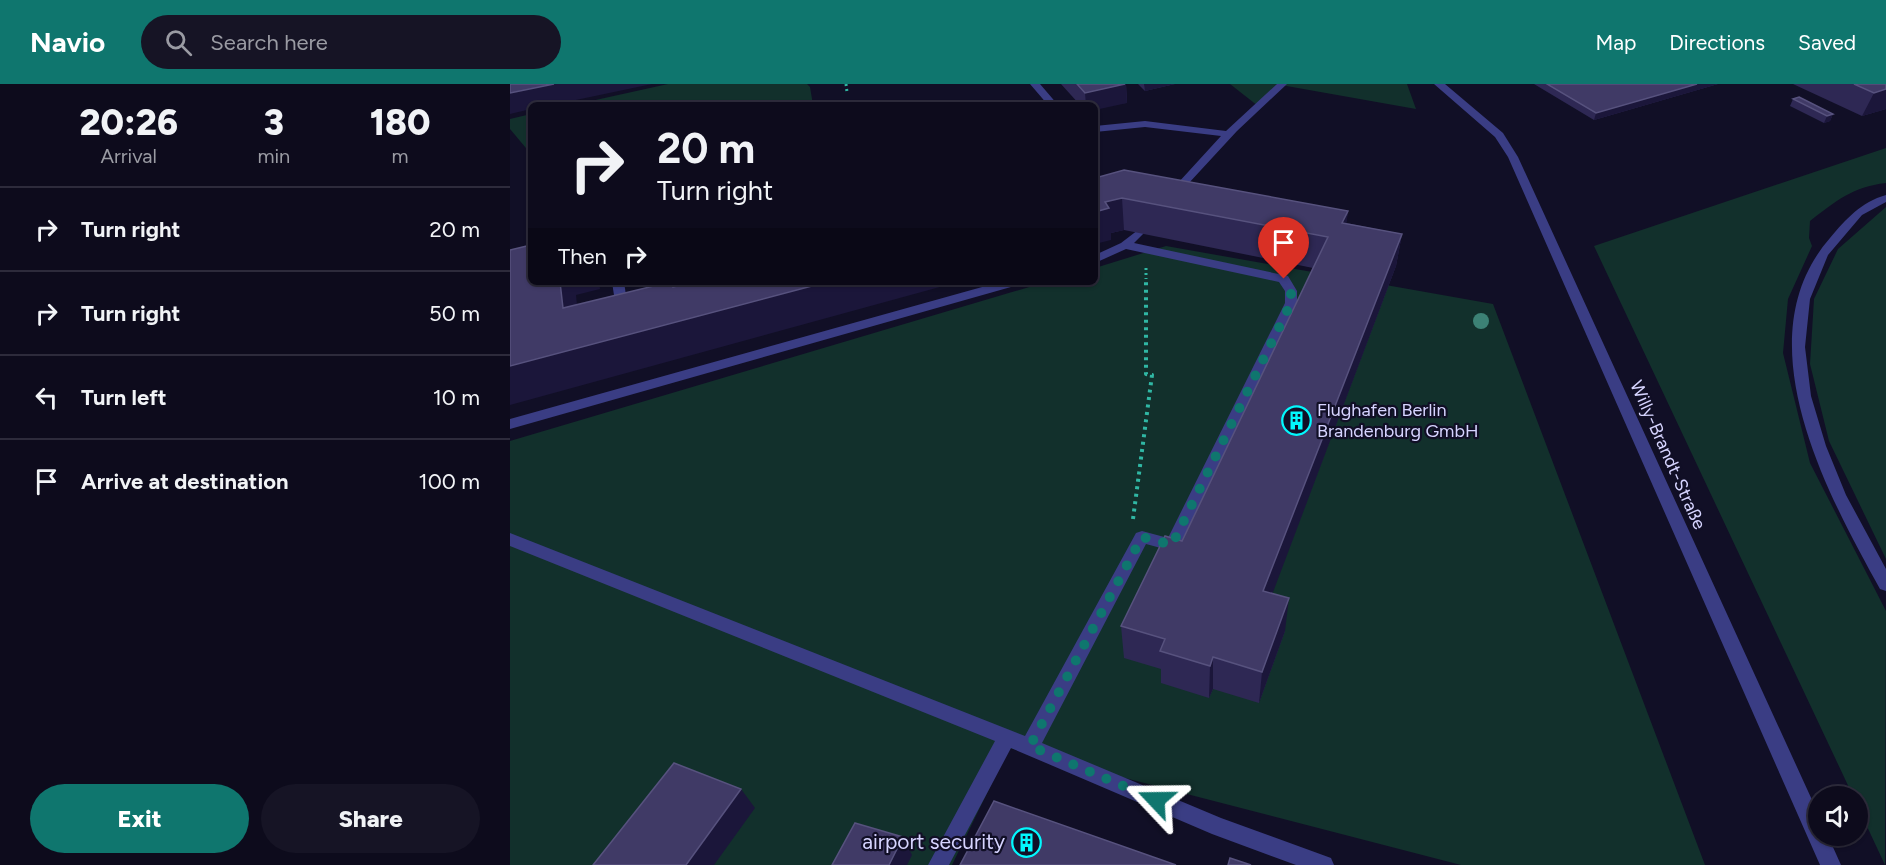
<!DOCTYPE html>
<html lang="en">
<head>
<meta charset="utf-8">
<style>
  body { margin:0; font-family:Figtree,sans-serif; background:#161425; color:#f1f3f6; height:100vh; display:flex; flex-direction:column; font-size:22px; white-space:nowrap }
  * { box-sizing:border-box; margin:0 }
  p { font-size:20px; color:#9a9ba3 }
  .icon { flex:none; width:33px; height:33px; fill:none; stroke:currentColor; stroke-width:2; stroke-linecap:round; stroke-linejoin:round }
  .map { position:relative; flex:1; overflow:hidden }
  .panel { display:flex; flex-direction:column; background:#0d0b1c; width:510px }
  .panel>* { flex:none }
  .top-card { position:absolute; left:18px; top:18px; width:570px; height:183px; border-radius:9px; box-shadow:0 2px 4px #0004,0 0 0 2px #2d2b3b; background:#0d0b1c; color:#f1f3f6; overflow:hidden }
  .buttons { position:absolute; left:1298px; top:702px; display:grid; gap:12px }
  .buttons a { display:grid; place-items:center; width:60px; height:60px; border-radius:50%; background:#0d0b1c; box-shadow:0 2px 4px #0004,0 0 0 2px #2d2b3b; font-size:30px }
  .pin { position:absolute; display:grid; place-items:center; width:51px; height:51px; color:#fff; margin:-62px -26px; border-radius:50% 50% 50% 0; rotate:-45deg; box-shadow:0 0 6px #0007 }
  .pin .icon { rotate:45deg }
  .me { position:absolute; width:66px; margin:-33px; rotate:293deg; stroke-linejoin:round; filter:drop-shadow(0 0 4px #0008) }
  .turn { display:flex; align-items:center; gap:21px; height:126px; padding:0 30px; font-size:27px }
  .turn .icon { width:78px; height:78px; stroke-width:2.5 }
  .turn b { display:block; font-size:42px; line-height:51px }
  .then { display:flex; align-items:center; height:57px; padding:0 30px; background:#0003; gap:12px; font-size:22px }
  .eta { display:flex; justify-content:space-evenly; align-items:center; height:102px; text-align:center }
  .eta b { font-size:36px; font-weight:800; line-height:42px }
  .action { display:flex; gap:12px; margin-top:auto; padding:12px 30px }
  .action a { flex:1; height:69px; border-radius:36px; background:#0f766e; color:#fff; font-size:24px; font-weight:800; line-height:69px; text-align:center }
  .action a+a { background:#161425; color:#f1f3f6 }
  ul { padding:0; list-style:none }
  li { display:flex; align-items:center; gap:18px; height:84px; padding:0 30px; border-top:2px solid #2d2b3b }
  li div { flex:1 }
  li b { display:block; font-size:22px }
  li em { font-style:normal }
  header { display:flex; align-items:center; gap:36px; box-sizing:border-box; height:84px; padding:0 30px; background:#0f766e; color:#fff }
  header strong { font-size:28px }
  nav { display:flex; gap:33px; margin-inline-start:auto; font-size:21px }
  .search { width:420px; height:54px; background:#161425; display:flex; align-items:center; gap:15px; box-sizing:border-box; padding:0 21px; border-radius:33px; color:#9a9ba3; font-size:22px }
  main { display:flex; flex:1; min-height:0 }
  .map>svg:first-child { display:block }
  .green { fill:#12302c }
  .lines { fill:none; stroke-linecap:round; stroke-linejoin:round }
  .path-far1 { stroke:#30b7a4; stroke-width:3; stroke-dasharray:2 3; stroke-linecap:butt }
  .path { stroke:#30b7a4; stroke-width:4; stroke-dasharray:3 4.5; stroke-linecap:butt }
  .service { fill:#3a3d84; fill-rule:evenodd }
  .minor { fill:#3a3d84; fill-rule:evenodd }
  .tree { fill:#3c8175 }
  .wall { fill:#2e2854 }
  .shaded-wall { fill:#1b163a }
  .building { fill:#403a66; stroke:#57527e; stroke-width:1.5 }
  .route { stroke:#0f766e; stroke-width:10; stroke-dasharray:0 18 }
  .labels { text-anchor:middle; stroke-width:4.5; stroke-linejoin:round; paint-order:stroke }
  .poi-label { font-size:18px; fill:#d6d4ff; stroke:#110f26; text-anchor:start }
  .street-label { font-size:18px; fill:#d6d4ff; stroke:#110f26 }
  .near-poi-label { font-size:21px; fill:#d6d4ff; stroke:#110f26; text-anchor:end }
</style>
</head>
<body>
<header>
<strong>Navio</strong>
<div class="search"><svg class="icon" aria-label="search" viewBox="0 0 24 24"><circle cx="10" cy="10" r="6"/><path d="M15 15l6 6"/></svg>Search here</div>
<nav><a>Map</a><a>Directions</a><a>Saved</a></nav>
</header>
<main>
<section class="panel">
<div class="eta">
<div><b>20:26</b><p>Arrival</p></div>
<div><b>3</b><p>min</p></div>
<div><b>180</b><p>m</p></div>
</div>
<ul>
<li><svg class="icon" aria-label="right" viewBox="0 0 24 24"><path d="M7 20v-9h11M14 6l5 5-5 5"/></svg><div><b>Turn right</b></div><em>20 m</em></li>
<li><svg class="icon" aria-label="right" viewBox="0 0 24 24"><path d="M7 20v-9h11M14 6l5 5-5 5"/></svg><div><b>Turn right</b></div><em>50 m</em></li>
<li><svg class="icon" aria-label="left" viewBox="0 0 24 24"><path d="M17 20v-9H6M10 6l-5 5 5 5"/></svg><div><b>Turn left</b></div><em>10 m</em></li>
<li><svg class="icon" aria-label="arrive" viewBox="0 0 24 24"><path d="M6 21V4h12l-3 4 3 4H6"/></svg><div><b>Arrive at destination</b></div><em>100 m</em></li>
</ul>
<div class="action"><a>Exit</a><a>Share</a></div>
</section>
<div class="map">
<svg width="1376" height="781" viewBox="0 0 1376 781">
  <rect width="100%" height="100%" fill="#110f26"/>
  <path class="green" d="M 158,0 L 297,0 L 300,3 L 303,21 L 63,21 Z
    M 720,0 L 897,0 L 906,25 L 771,1 L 748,22 Z
    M 21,30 L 21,70 L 0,45 L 0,35 Z
    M 1376,64 L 1376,99 C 1342,103 1326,117 1300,137 L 1299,154 L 1302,162 L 1278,215 L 1273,269 L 1300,379 L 1376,527 L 1375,781 L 1347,721 L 1347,712 L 1343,712 L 1084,162 Z
    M 1376,123 L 1376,475 L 1319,357 L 1300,280 L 1304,215 L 1328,165 Z
    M 656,162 L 983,220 L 1195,781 L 951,781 L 499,664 L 442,781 L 0,781 L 0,357 L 536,198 L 585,198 L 585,184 Z"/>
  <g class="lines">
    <path class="path-far1" d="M 336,0 L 337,8
      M 636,184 L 636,195"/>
    <path class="path" d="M 623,435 L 642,291 L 636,290 L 636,194"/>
    <path class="service" d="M 520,0 L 530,0 L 548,21 L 538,21 Z
      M 767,0 L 777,0 L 727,47 L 666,113 L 658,113 L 657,111 L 711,52 L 635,43 L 585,48 L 585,42 L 635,37 L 716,47 Z
      M 1376,111 L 1376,118 L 1352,131 L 1318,171 L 1300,215 L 1295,263 L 1301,312 L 1316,362 L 1336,411 L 1376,485 L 1376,507 L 1370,505 C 1317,409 1232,255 1320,154 C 1336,135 1351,118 1376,111 Z
      M 628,146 L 634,149 L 624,159 L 778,192 L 787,207 L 787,219 L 668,465 L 662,467 L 636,460 L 532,659 L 711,734 L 821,774 L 824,781 L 786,781 L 702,750 L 501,664 L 439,781 L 418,781 L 485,657 L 0,462 L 0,449 L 515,652 L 626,449 L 632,447 L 658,454 L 775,219 L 775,207 L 769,198 L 616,165 L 585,179 L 585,171 L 611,159 Z
      M 102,198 L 114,198 L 119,231 L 117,234 L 109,234 L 107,231 Z
      M 490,198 L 510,198 L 508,201 L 0,345 L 0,335 Z"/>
    <path class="minor" d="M 924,0 L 935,0 L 993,49 L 1008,73 L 1308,729 L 1308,752 L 1318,752 L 1331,781 L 1310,781 L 998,73 L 985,53 Z"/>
  </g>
  <circle class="tree" cx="971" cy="237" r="8"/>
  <path class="wall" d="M 551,0 L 616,0 L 617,19 L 585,21 L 570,21 Z
    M 628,0 L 665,0 L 635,7 Z
    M 1024,0 L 1208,0 L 1084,36 Z
    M 1283,0 L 1376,0 L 1376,25 L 1352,32 Z
    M 1283,15 L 1323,30 L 1320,37 L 1314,39 L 1280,22 Z
    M 585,94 L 838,127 L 836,139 L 892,150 L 886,182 L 762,509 L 775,547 L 749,619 L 703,605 L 699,614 L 651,599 L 651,585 L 614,574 L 611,542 L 672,457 L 803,184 L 614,146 L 601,149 L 601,156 Z"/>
  <path class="shaded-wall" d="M 44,0 L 142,0 L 42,21 L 21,21 L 21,25 L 0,30 L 0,9 Z
    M 616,0 L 617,19 L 585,26 L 585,21 L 576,21 L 575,9 Z
    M 634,0 L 665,0 L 635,7 Z
    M 1187,0 L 1208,0 L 1084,36 L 1086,29 Z
    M 1376,5 L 1376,25 L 1352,32 L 1364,9 Z
    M 1323,30 L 1320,37 L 1314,39 L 1317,32 Z
    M 612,114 L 614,146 L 601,149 L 601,156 L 585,160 L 585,128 L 595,118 Z
    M 838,127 L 834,160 L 832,139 Z
    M 892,150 L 886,182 L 751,540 L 753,507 Z
    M 50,198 L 89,198 L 90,205 L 66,211 L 71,258 L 53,224 Z
    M 162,198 L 177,230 L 317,198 L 448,198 L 0,321 L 0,282 Z
    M 779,514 L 775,547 L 749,619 L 752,588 Z
    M 703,573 L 703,605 L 699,614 L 700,582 Z
    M 231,705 L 245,724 L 204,781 L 176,781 Z
    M 393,753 L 402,771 L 397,781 L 379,781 Z"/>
  <path class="building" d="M 0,0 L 44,0 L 0,9 Z
    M 567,0 L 615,0 L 575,9 Z
    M 1037,0 L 1187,0 L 1086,29 Z
    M 1344,0 L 1376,0 L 1376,5 L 1364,9 Z
    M 1289,13 L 1323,30 L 1317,32 L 1283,15 Z
    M 614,86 L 838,127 L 832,139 L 892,150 L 753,507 L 779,514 L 752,588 L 703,573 L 700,582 L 650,567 L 655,555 L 611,542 L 655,452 L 672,457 L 818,153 L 612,114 L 595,118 L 599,124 L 585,128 L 585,94 Z
    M 21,161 L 21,198 L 50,198 L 53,224 L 160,198 L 162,198 L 163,203 L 182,198 L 317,198 L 0,282 L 0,166 Z
    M 164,679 L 231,705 L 176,781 L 83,781 Z
    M 484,717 L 666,781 L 450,781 Z
    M 345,739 L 393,753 L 379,781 L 322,781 Z
    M 720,774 L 741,781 L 718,781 Z"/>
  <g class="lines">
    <path class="route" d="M 646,716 L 520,662 L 632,453 L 662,461 L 781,219 L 781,207 L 774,195"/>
  </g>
  <defs>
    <symbol id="building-ring" viewBox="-11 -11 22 22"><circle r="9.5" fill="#110f26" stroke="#02f8fd" stroke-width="1.5"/><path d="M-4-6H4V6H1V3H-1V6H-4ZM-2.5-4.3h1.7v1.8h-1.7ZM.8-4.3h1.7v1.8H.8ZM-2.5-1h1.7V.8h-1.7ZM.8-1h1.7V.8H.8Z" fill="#02f8fd"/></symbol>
  </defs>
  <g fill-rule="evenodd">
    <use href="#building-ring" x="770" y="320" width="33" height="33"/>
    <use href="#building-ring" x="500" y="742" width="33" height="33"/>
  </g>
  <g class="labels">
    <g class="poi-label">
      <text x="807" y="332">Flughafen Berlin<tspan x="807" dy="21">Brandenburg GmbH</tspan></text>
    </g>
    <g class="street-label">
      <text transform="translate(1158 371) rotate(66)" y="6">Willy-Brandt-Straße</text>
    </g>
    <g class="near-poi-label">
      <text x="495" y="765">airport security</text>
    </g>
  </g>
</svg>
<div class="buttons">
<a><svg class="icon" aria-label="sound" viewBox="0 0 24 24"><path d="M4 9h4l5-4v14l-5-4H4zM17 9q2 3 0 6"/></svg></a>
</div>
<div class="pin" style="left:774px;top:195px;background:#d93025"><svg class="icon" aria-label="arrive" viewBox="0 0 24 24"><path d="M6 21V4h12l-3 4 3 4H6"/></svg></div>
<svg class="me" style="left:646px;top:716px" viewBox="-20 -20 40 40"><path d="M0-17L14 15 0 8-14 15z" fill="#0f766e" stroke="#fff" stroke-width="4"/></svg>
<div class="top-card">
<div class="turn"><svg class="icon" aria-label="right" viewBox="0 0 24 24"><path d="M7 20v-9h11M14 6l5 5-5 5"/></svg><div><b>20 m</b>Turn right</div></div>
<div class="then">Then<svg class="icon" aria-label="right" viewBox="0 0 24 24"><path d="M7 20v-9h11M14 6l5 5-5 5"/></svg></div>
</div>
</div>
</main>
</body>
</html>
